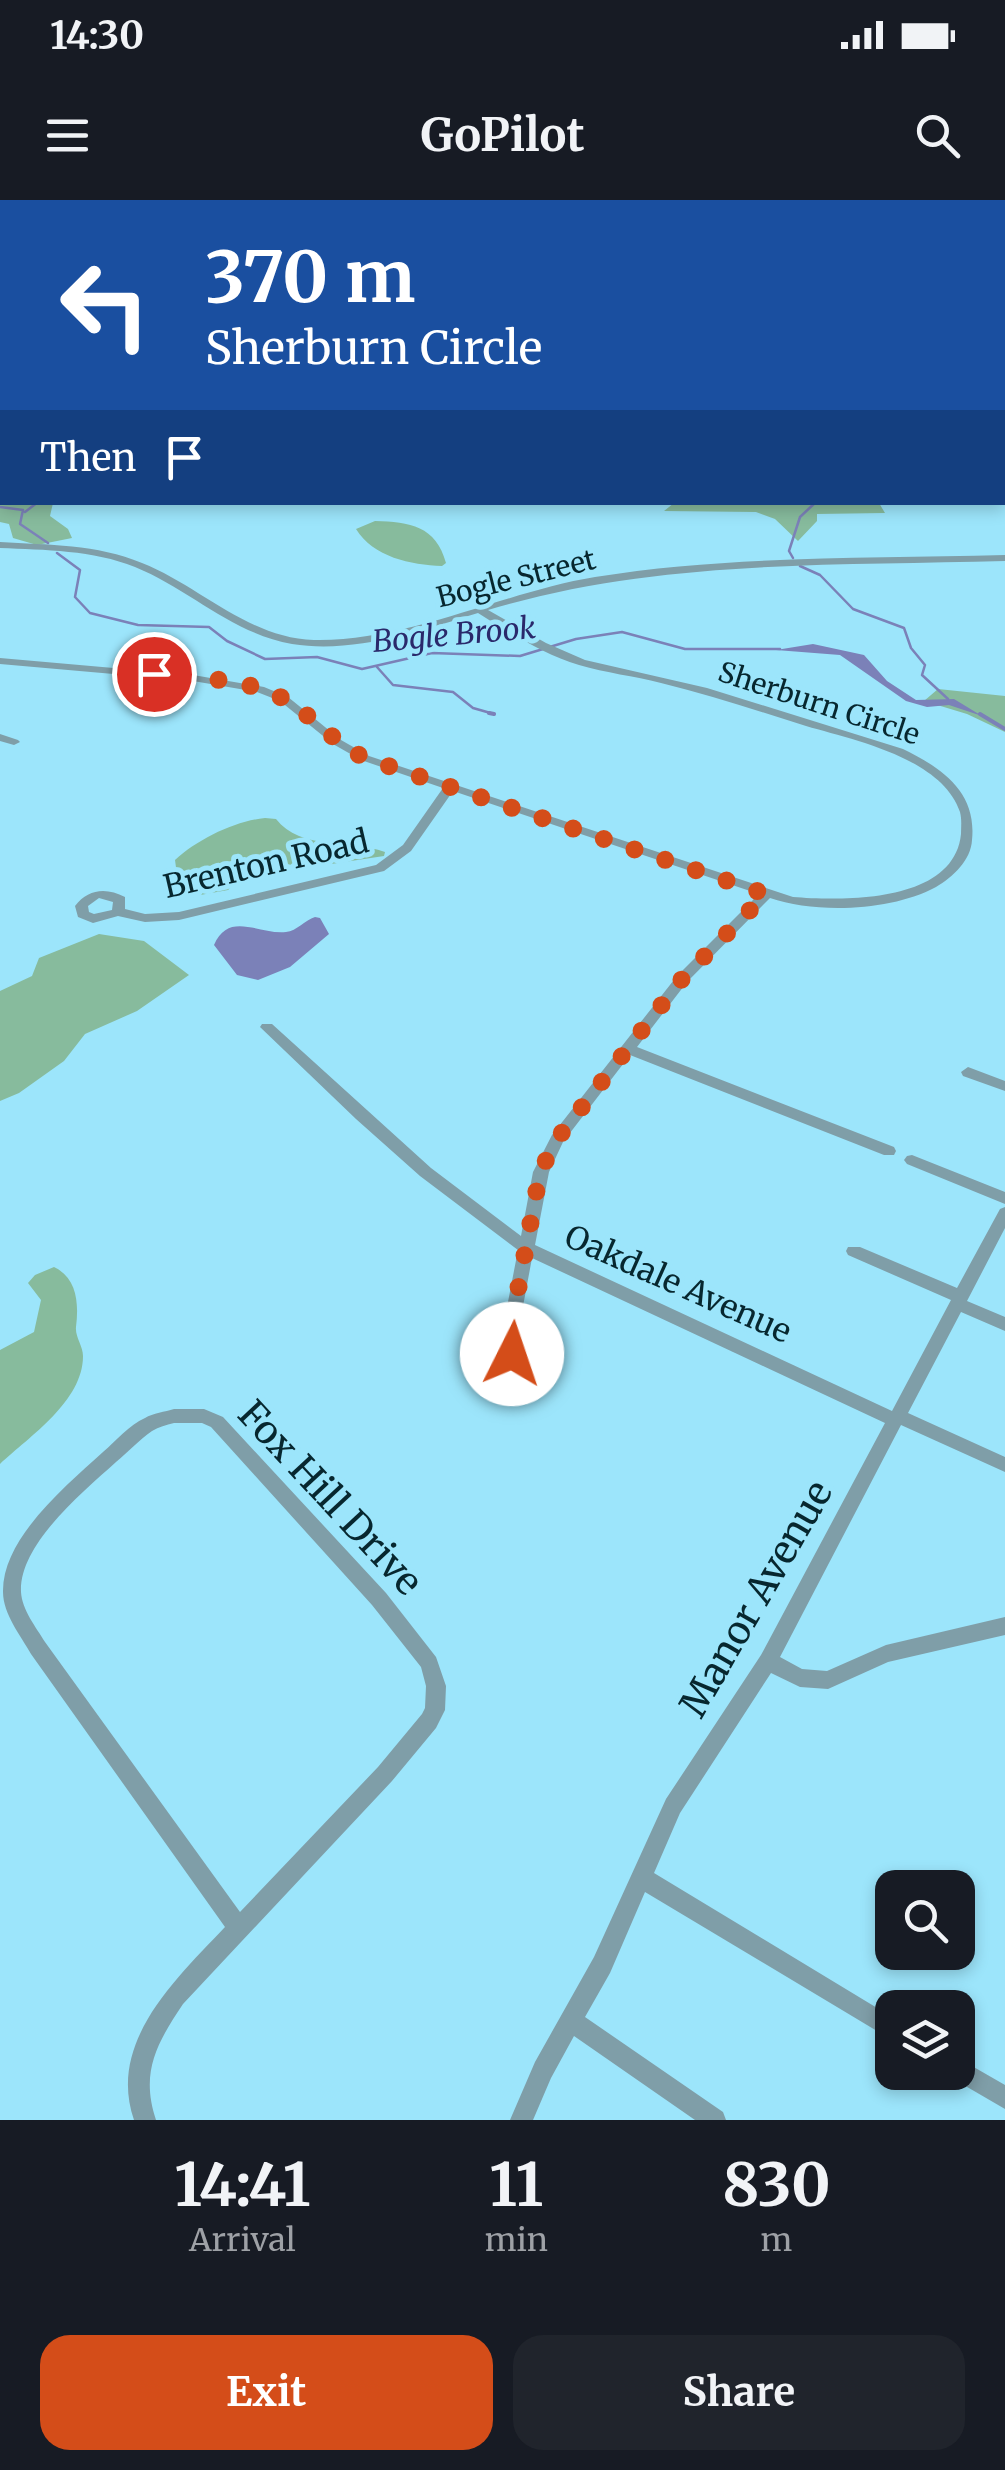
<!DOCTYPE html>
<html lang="en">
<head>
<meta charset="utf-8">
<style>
  body { margin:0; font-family:Merriweather,serif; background:#20242c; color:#f1f3f6; height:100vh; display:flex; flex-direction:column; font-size:38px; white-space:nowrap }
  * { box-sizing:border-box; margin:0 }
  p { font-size:32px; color:#9ea1a6 }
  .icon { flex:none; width:55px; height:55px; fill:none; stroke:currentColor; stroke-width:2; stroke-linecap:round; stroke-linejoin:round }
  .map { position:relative; height:1920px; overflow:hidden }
  .sheet { display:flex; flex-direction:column; background:#171b24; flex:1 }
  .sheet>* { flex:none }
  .banner { position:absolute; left:0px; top:0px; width:1005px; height:305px; box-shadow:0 5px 15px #0003; background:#1a4fa0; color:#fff; overflow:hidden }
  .tools { position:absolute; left:875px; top:1670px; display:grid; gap:20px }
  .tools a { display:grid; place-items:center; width:100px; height:100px; border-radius:20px; background:#171b24; box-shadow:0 5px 15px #0003; font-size:50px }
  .pin { position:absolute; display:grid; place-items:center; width:85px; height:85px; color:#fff; margin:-42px; border:5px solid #fff; border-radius:50%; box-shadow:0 2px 10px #0007 }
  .me { position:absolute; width:110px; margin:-55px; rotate:4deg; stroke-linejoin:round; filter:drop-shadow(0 0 8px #0008) }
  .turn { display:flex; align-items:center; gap:35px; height:210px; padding:0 40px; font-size:45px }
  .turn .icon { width:130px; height:130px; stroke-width:2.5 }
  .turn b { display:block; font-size:70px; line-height:85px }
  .then { display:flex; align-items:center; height:95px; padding:0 40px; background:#0003; gap:20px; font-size:38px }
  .eta { display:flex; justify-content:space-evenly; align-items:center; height:170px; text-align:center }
  .eta b { font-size:60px; font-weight:700; line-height:70px }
  .cta { display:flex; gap:20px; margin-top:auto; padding:20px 40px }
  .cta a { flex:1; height:115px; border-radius:30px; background:#d44d19; color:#fff; font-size:40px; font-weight:700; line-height:115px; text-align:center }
  .cta a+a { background:#20242c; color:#f1f3f6 }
  .status { display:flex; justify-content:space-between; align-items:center; height:70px; padding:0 50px; background:#171b24; direction:ltr }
  .status svg { height:28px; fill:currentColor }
  header { display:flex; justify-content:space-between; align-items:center; height:130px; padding:0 40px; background:#171b24; font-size:45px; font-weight:700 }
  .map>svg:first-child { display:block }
  .green { fill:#87bb9d }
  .water { fill:#7b81b8 }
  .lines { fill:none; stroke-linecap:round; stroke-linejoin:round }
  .stream-far1 { stroke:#7b81b8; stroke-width:2.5 }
  .stream { stroke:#7b81b8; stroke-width:4 }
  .minor { fill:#7f9ea8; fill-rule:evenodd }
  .major { fill:#2d6d7f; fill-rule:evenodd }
  .route { stroke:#d44d19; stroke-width:18; stroke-dasharray:0 32.4 }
  .labels { text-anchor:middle; stroke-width:10; stroke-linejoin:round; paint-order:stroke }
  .far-street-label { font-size:28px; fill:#07272f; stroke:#9ce5fb }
  .far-water-label { font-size:30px; font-style:italic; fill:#2a296b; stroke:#9ce5fb }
  .street-label { font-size:32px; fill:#07272f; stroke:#9ce5fb }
  .near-street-label { font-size:38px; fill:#07272f; stroke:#9ce5fb }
</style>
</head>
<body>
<div class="status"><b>14:30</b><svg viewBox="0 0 49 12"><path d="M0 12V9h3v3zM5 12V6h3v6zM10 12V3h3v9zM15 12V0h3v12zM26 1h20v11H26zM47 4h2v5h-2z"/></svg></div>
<header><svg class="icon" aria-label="menu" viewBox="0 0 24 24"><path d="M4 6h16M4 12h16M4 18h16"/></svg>GoPilot<svg class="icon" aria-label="search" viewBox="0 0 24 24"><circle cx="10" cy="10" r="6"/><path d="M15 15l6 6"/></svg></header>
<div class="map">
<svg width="1005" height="1920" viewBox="0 0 1005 1920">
  <rect width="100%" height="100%" fill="#9ce5fb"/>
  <path class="green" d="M 0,256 L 2,302 L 53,303 L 50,316 L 68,329 L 72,338 L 37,345 L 13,338 L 9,324 L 0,322 Z
    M 674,303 L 879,303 L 885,313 L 817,314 L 817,321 L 798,341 L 775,319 L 756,312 L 664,311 Z
    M 375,321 C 410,322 436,326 446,363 L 442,366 C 411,365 373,357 356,329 Z
    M 938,489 L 1005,496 L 1005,532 L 967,514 L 924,501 Z
    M 265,618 L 276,619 C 301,651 349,639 385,652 L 384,656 L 331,664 L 263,665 L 244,675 L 228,690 L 189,697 L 178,682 L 175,660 C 198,639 235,621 265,618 Z
    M 99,734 L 144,741 L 189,775 L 137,811 L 85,834 L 64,861 L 19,893 L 0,901 L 0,791 L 32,776 L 39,758 Z
    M 54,1067 C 77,1078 79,1103 76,1127 C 75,1137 83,1146 83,1156 C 83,1201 30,1236 0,1264 L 0,1150 L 34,1132 L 41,1100 L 28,1083 L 35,1075 Z"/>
  <path class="water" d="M 813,444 L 864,455 L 887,481 L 916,500 L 954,499 L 982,516 L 949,505 L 927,507 L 906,501 L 840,455 L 776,450 Z
    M 315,717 L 320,718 L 329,734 L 290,767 L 258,780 L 237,775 L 214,745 C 229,710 259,735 286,732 C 297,731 305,720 315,717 Z"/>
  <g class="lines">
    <path class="stream-far1" d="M 0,307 L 23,310 L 20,324 L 48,343
      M 25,312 L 38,302
      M 57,353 L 80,370 L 75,397 L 90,413 L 138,425 L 209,427 L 227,441 L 265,459 L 317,457 L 362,469 L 432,453 L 520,456 L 576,439 L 622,432 L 685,449 L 780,449
      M 793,358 L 789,351 L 800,317 L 816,302
      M 800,366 L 820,375 L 853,409 L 904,428 L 911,448 L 925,465 L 922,475 L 948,499
      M 377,467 L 393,485 L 453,492 L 473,508 L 494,514"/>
    <path class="stream" d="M 489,513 L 494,514
      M 980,514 L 1005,529"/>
    <path class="minor" d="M 74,0 L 82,0 L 82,2 L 75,2 Z
      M 923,0 L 932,0 L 935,2 L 927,2 Z
      M 1002,115 L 1005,115 L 1005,122 L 1002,123 Z
      M 0,139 L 2,139 L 2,147 L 0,147 Z
      M 2,193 L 2,203 L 0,204 L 0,194 Z
      M 0,342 C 48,345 97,344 142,363 C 200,386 248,438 314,440 C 408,442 503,392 595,377 C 730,355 869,359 1005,355 L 1005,361 C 831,366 657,359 488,410 L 546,443 L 585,460 L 707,488 L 903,549 C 942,568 977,592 972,640 C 971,660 953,677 936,687 C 892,711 816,714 770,698 L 687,782 L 637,847 L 894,947 L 896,951 L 894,955 L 884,955 L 630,855 L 563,942 L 549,972 L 535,1045 L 892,1211 L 951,1100 L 848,1055 L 846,1051 L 848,1047 L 860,1047 L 957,1088 L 1000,1009 L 1005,1007 L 1005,1028 L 967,1101 L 1005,1117 L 1005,1131 L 961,1112 L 908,1213 L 1005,1257 L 1005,1272 L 901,1225 L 780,1457 L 802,1469 L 827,1471 L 886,1445 L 1005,1417 L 1005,1435 L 888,1462 L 828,1489 L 800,1487 L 771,1473 L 680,1613 L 654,1673 L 892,1817 L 892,1840 L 645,1692 L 610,1773 L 585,1817 L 723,1912 L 726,1920 L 695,1920 L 574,1836 L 551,1878 L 533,1920 L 510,1920 L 535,1862 L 594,1757 L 666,1599 L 761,1455 L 885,1223 L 532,1058 L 518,1133 L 519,1154 L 532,1191 L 530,1196 L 524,1198 L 518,1196 L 503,1154 L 502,1133 L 518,1050 L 420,976 L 356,919 L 260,827 L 262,824 L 272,824 L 431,968 L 521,1036 L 533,972 L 552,935 L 677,776 L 759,694 L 453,591 L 411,651 L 384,671 L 179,720 L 145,722 L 118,716 L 93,723 L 78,717 L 75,706 C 88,689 106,687 125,697 L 125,709 L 145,714 L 179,712 L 376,665 L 403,645 L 443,588 L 361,560 L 333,544 L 280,501 L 257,492 L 193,481 L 0,464 L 0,458 L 193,475 L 264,487 L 288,497 L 341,540 L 369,556 L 793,697 C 844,701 954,703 961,634 C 961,627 962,620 960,612 C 942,558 854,540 806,526 C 758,511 710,495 661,483 C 634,476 606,473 579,465 C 543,454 510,433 478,413 C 420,431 354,454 292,444 C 233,434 189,389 135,367 C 93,350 45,350 0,348 ZM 99,698 L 113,702 L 112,710 L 94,714 L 89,712 L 88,706 Z
      M 0,534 L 18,540 L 20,542 L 14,545 L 0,541 Z
      M 968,867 L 1005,881 L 1005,891 L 963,876 L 961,872 Z
      M 912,955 L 1005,992 L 1005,1004 L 907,964 L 904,960 L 907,956 Z
      M 174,1209 L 204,1209 L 223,1217 L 386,1393 L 436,1457 L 446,1486 L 445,1510 L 436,1528 L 392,1581 L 183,1804 C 157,1843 140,1872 156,1920 L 134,1920 C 107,1842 176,1779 225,1727 L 31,1454 C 21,1436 3,1414 3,1392 C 2,1338 67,1285 103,1252 C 116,1241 129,1225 145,1218 C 153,1213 165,1212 174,1209 ZM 174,1223 L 202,1223 L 211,1227 L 372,1405 L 421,1467 L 426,1486 L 425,1508 L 422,1514 L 378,1567 L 240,1712 L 45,1442 C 36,1427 22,1410 21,1392 C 19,1344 83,1292 116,1262 C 128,1252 139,1240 152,1231 C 159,1227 166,1225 174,1223 Z
      M 958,1858 L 1005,1885 L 1005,1909 L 950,1877 L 948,1872 L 958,1872 Z"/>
    <path class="major" d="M 738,0 L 748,0 L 750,2 L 740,2 Z
      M 1002,249 L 1005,250 L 1005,259 L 1002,258 Z"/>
  </g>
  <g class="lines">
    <path class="route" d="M 154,474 C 195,478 247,478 284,499 C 313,516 334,543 365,558 L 766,694 L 682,779 L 557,939 L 540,972 L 510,1133 L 512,1154"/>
  </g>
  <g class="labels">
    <g class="far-street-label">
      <text transform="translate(516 378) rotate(-14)" y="10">Bogle Street</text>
      <text transform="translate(819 503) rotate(18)" y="10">Sherburn Circle</text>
    </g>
    <g class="far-water-label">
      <text transform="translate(454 435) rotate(-5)" y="10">Bogle Brook</text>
    </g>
    <g class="street-label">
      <text transform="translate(266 664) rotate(-13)" y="11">Brenton Road</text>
      <text transform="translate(678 1084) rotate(24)" y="11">Oakdale Avenue</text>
    </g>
    <g class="near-street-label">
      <text transform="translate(330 1298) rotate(47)" y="13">Fox Hill Drive</text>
      <text transform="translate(756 1399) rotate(-60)" y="13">Manor Avenue</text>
    </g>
  </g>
</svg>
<div class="tools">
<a><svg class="icon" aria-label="search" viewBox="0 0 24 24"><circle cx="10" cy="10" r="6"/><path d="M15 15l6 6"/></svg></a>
<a><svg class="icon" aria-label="layers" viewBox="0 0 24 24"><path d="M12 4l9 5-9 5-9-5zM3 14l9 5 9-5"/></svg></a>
</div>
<div class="pin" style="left:154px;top:474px;background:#d93025"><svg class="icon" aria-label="arrive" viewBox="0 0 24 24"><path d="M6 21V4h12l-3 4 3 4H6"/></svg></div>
<svg class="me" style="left:512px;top:1154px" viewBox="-20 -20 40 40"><circle r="19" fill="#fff"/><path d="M0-13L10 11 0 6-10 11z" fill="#d44d19"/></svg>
<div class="banner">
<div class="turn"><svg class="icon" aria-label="left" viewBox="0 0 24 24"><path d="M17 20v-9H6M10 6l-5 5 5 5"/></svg><div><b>370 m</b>Sherburn Circle</div></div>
<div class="then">Then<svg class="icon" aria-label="arrive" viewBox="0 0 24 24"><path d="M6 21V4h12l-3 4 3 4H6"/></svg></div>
</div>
</div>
<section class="sheet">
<div class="eta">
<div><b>14:41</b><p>Arrival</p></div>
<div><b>11</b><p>min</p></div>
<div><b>830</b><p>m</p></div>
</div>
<div class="cta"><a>Exit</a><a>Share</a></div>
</section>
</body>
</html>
